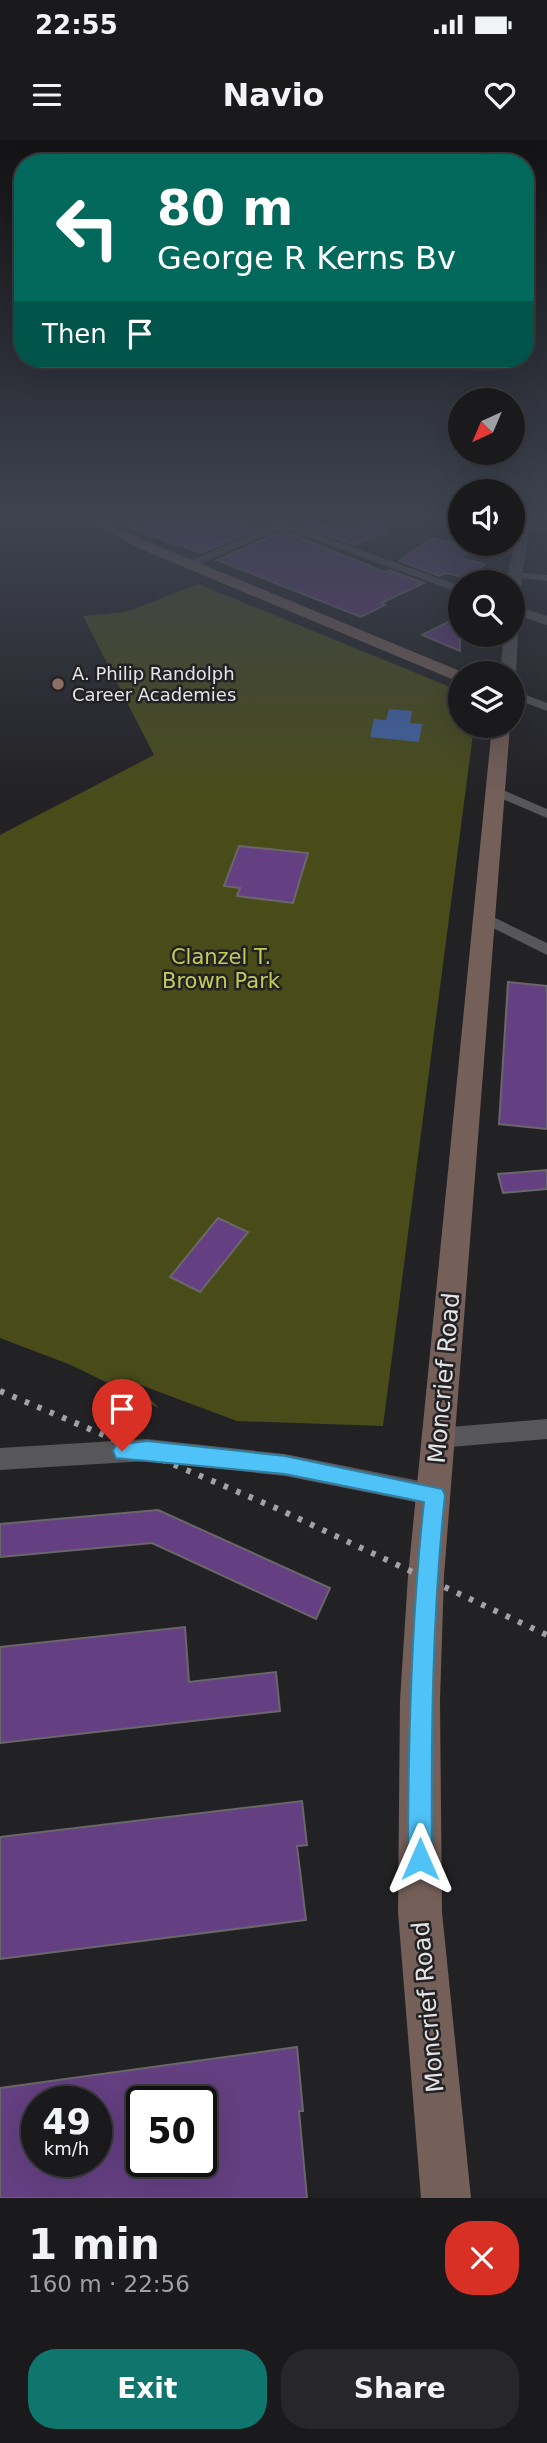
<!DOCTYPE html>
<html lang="en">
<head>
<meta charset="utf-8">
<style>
  body { margin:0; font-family:"DejaVu Sans",sans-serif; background:#272628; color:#f1f3f6; height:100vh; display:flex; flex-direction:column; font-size:26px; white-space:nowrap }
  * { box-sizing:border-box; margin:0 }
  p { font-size:23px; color:#9fa0a3 }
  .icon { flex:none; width:38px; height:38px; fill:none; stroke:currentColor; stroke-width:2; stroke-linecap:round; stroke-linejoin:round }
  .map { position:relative; height:2058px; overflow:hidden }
  .side { display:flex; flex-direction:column; background:#1a191b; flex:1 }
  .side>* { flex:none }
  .top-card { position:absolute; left:14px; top:14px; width:520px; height:214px; border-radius:28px; box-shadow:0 7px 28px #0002,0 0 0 2px #38383a; background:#00695c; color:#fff; overflow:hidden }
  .needle { width:46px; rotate:224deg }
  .tools { position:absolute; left:448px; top:248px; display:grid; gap:14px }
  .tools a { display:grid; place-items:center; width:77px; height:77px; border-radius:50%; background:#1a191b; box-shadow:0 7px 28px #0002,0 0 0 2px #38383a; font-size:35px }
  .speed { position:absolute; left:21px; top:1946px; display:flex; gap:14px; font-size:35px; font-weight:700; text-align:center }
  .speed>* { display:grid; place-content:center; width:91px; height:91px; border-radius:50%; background:#1a191b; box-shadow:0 7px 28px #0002,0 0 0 2px #38383a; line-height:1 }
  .speed small { font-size:18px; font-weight:400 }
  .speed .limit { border:4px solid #111; border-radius:10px; background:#fff; color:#111 }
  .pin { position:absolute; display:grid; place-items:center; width:60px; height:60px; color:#fff; margin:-72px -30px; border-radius:50% 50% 50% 0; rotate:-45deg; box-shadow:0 0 7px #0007 }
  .pin .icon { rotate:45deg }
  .me { position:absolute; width:77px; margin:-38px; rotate:0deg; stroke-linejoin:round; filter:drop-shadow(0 0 5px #0008) }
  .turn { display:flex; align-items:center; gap:24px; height:147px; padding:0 28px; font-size:32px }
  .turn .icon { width:91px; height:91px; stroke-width:2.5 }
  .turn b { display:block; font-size:49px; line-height:60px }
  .then { display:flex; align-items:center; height:66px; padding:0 28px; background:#0003; gap:14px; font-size:26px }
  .round { display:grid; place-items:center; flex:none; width:74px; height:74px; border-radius:28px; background:#272628 }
  .overview { display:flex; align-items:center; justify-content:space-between; height:119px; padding:0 28px }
  h1 { font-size:42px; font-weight:800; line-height:52px }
  .primary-button { display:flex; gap:14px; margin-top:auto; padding:14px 28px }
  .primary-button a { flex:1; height:80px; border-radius:28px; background:#0f766e; color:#fff; font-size:28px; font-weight:800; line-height:80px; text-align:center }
  .primary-button a+a { background:#272628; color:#f1f3f6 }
  .status { display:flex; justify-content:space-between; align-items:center; height:49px; padding:0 35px; background:#1a191b; direction:ltr }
  .status svg { height:19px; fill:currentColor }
  header { display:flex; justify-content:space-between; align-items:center; height:91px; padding:0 28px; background:#1a191b; font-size:32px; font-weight:800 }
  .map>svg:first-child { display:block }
  .green { fill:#494c19 }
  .water { fill:#4164a6 }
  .building { fill:#643f81; stroke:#69676a; stroke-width:2; fill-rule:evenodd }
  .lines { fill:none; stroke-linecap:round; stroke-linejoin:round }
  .minor { fill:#575658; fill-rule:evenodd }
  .tertiary { fill:#575658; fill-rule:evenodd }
  .secondary { fill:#755f59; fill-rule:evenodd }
  .rail { stroke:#a2a1a4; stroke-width:6; stroke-dasharray:4.5 9; stroke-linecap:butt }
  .route { fill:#4fc3f7; stroke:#337fa1; stroke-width:2 }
  .education-dot { fill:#8d6e63; stroke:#222124; stroke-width:2.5 }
  .labels { text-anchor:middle; stroke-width:5; stroke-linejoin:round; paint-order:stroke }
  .far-poi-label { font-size:18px; fill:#e5e4e6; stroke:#222124; text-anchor:start }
  .park-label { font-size:21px; fill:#c3cb54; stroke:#222124 }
  .near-street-label { font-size:24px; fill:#e5e4e6; stroke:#222124 }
</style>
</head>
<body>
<div class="status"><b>22:55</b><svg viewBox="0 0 49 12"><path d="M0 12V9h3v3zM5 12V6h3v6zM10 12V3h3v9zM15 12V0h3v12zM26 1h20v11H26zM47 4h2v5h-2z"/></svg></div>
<header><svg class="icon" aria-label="menu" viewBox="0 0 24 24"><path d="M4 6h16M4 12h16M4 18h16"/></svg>Navio<svg class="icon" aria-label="heart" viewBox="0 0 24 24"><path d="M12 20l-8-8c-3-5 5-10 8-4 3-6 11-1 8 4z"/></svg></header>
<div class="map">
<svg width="547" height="2058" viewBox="0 0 547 2058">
  <rect width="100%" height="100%" fill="#222124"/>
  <path class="green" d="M 198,444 L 460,551 L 460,586 L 474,586 L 383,1286 L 237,1281 L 135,1243 L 159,1268 L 71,1225 L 0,1198 L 0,695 L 154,615 L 83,476 L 126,472 Z"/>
  <path class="water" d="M 389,569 L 412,571 L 410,583 L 422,584 L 419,602 L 370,597 L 374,579 L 386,580 Z"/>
  <path class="building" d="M 159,375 L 222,375 L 259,389 L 201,413 L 127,387 Z
    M 380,377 L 386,391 L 355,405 L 298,385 L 310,380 L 344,392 Z
    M 283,391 L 385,432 L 389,430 L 424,443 L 381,463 L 385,465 L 361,477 L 217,420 Z
    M 431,398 L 473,408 L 460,418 L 485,424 L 468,438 L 445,433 L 439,436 L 400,421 Z
    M 460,476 L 460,511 L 422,495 Z
    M 239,706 L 308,713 L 293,763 L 237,756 L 240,748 L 224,746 Z
    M 508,842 L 547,846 L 547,989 L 499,984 Z
    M 547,1030 L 547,1049 L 503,1053 L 498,1034 Z
    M 218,1078 L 248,1092 L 200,1152 L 170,1137 Z
    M 158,1370 L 330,1448 L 316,1479 L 152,1403 L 0,1417 L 0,1384 Z
    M 185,1487 L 189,1542 L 276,1532 L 280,1571 L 0,1603 L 0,1507 Z
    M 302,1661 L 307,1705 L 297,1706 L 306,1780 L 0,1819 L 0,1697 Z
    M 297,1907 L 303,1971 L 299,1971 L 307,2058 L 0,2058 L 0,1948 ZM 37,1962 L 96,1962 L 96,2021 L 37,2028 ZM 142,1962 L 201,1962 L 201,2021 L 142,2021 Z"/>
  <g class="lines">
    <path class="minor" d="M 251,375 L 264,375 L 460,446 L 460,453 L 283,388 L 193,427 L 185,427 L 185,423 L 274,385 Z
      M 428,375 L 441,375 L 460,381 L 460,387 Z
      M 524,384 L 547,387 L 547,393 L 520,389 L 519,387 Z
      M 515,432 L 547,435 L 547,441 L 511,437 L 510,435 Z
      M 513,550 L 547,563 L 547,571 L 513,558 Z
      M 496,647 L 547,669 L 547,678 L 491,654 L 491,648 Z
      M 485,773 L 547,803 L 547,815 L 479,781 L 477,778 L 479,775 Z
      M 547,1279 L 547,1299 L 438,1308 L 430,1305 L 426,1298 L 430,1291 L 438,1288 Z
      M 147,1299 L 285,1314 L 435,1344 L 443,1347 L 447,1355 L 443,1363 L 435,1366 L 285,1336 L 147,1321 L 0,1330 L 0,1308 Z"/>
    <path class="tertiary" d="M 520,375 L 532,375 L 522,435 L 520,467 L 547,476 L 547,485 L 513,474 L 513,443 L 508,443 L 508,435 Z
      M 513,491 L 518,495 L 516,534 L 513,537 L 513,534 L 500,534 L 504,495 L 513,495 Z"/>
    <path class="secondary" d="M 80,375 L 97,375 L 146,401 L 467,534 L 460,534 L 460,541 L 454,540 L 136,407 Z
      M 492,586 L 510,586 L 444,1436 L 440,1560 L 442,1772 L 471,2058 L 421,2058 L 398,1772 L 400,1560 L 408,1436 Z"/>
    <path class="rail" d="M 0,1251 L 276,1368 L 547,1495"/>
  </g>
  <linearGradient id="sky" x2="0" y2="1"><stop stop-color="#131214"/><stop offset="0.57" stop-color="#3e4350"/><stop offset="1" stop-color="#3e4350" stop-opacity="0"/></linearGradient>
  <rect width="547" height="663" fill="url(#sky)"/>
  <path class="route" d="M 147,1301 L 285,1316 L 442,1349 L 445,1355 C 432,1477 431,1597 432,1719 L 428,1727 L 420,1731 L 411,1727 L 408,1719 C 408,1599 411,1481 424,1362 L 285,1334 L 116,1318 L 113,1311 L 116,1305 Z"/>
  <circle class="education-dot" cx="58" cy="544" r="7"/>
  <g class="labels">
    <g class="far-poi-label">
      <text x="72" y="540">A. Philip Randolph<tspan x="72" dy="21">Career Academies</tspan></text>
    </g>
    <g class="park-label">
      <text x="221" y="824">Clanzel T.<tspan x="221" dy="24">Brown Park</tspan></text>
    </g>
    <g class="near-street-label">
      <text transform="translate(444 1238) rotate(-85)" y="8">Moncrief Road</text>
      <text transform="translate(428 1867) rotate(-95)" y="8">Moncrief Road</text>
    </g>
  </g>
</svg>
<div class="tools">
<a><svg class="needle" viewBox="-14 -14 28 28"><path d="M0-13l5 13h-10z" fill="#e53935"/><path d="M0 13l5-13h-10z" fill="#9fa0a3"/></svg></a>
<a><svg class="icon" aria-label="sound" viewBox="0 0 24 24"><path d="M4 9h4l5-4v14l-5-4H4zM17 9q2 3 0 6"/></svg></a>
<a><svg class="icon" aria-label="search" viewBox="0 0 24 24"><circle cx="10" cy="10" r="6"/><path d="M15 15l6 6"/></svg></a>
<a><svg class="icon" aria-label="layers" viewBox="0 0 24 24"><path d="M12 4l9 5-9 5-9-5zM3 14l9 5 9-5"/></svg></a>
</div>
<div class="speed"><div>49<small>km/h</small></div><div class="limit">50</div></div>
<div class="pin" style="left:122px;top:1311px;background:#d93025"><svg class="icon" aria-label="arrive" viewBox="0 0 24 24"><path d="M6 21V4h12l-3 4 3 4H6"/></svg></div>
<svg class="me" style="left:420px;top:1719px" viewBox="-20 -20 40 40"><path d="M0-17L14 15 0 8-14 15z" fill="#4fc3f7" stroke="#fff" stroke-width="4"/></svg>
<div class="top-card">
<div class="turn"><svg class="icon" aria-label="left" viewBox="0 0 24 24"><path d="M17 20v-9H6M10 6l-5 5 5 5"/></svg><div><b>80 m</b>George R Kerns Bv</div></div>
<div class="then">Then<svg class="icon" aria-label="arrive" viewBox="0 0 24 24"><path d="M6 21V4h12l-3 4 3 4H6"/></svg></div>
</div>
</div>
<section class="side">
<div class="overview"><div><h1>1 min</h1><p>160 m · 22:56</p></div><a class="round" style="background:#d93025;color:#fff"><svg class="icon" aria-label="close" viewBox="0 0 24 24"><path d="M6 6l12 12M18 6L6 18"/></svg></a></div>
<div class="primary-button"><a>Exit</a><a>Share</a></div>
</section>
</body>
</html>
